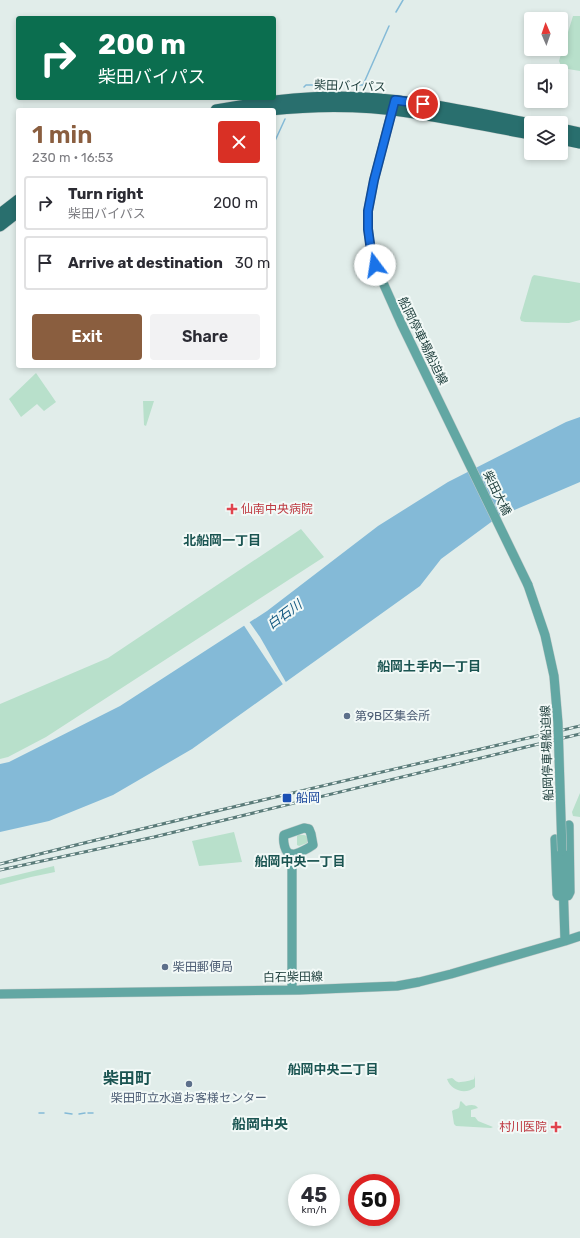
<!DOCTYPE html>
<html lang="en">
<head>
<meta charset="utf-8">
<style>
  body { margin:0; font-family:Rubik,"Noto Sans JP",sans-serif; background:#f2f2f3; color:#2b2b33; height:100vh; display:flex; flex-direction:column; font-size:15px; white-space:nowrap }
  * { box-sizing:border-box; margin:0 }
  p { font-size:13px; color:#7c7c81 }
  .icon { flex:none; width:22px; height:22px; fill:none; stroke:currentColor; stroke-width:2; stroke-linecap:round; stroke-linejoin:round }
  .map { position:relative; flex:1; overflow:hidden }
  .side { position:absolute; left:16px; top:108px; width:260px; height:260px; display:flex; flex-direction:column; background:#fff; border-radius:4px; box-shadow:0 2px 6px #0003 }
  .side>* { flex:none }
  .hud { position:absolute; left:16px; top:16px; width:260px; height:84px; border-radius:4px; box-shadow:0 2px 6px #0003; background:#0b6e4f; color:#fff; overflow:hidden }
  .needle { width:26px; rotate:358deg }
  .tools { position:absolute; left:524px; top:12px; display:grid; gap:8px }
  .tools a { display:grid; place-items:center; width:44px; height:44px; border-radius:4px; background:#fff; box-shadow:0 2px 6px #0003; font-size:20px }
  .speed { position:absolute; left:288px; top:1174px; display:flex; gap:8px; font-size:20px; font-weight:700; text-align:center }
  .speed>* { display:grid; place-content:center; width:52px; height:52px; border-radius:50%; background:#fff; box-shadow:0 2px 6px #0003; line-height:1 }
  .speed small { font-size:10px; font-weight:400 }
  .speed .limit { border:6px solid #d22; background:#fff; color:#111 }
  .pin { position:absolute; display:grid; place-items:center; width:34px; height:34px; color:#fff; margin:-17px; border:2px solid #fff; border-radius:50%; box-shadow:0 1px 4px #0007 }
  .me { position:absolute; width:44px; margin:-22px; rotate:346deg; stroke-linejoin:round; filter:drop-shadow(0 0 3px #0008) }
  .turn { display:flex; align-items:center; gap:14px; height:84px; padding:0 16px; font-size:18px }
  .turn .icon { width:52px; height:52px; stroke-width:2.5 }
  .turn b { display:block; font-size:28px; line-height:34px }
  .round { display:grid; place-items:center; flex:none; width:42px; height:42px; border-radius:4px; background:#f2f2f3 }
  .headline { display:flex; align-items:center; justify-content:space-between; height:68px; padding:0 16px }
  h1 { font-size:24px; font-weight:600; line-height:30px; color:#8a5e3f }
  .button { display:flex; gap:8px; margin-top:auto; padding:8px 16px }
  .button a { flex:1; height:46px; border-radius:4px; background:#8a5e3f; color:#fff; font-size:16px; font-weight:600; line-height:46px; text-align:center }
  .button a+a { background:#f2f2f3; color:#2b2b33 }
  ul { padding:0; list-style:none }
  li { display:flex; align-items:center; gap:12px; height:54px; margin:0 8px 6px; padding:0 8px; border:2px solid #e1e1e2; border-radius:4px }
  li div { flex:1 }
  li b { display:block; font-size:15px }
  li em { font-style:normal }
  .map>svg:first-child { display:block }
  .green { fill:#b8e0cb }
  .water { fill:#84bad7 }
  .pier { fill:#e1edea }
  .lines { fill:none; stroke-linecap:round; stroke-linejoin:round }
  .stream { stroke:#84bad7; stroke-width:1.5 }
  .major-casing { stroke:#c1cac9; stroke-width:10 }
  .highway-casing { stroke:#c1cac9; stroke-width:12 }
  .major { stroke:#62a7a3; stroke-width:9 }
  .highway { stroke:#296f6e; stroke-width:11 }
  .rail-casing { stroke:#5a7b79; stroke-width:3 }
  .rail { stroke:#f2f9f7; stroke-width:1.5; stroke-dasharray:4.5; stroke-linecap:butt }
  .major-bridge-casing { stroke:#c1cac9; stroke-width:10; stroke-linecap:butt }
  .major-bridge { stroke:#62a7a3; stroke-width:9 }
  .route-casing { stroke:#114b97; stroke-width:10 }
  .route { stroke:#1a73e8; stroke-width:7 }
  .health-dot { fill:#e0444e; stroke:#f2f9f7; stroke-width:1.5 }
  .service-dot { fill:#5c6f8a; stroke:#f2f9f7; stroke-width:1.5 }
  .transit-dot { fill:#1a4fb4; stroke:#f2f9f7; stroke-width:1.5 }
  .labels { text-anchor:middle; stroke-width:4; stroke-linejoin:round; paint-order:stroke }
  .street-label { font-size:12px; fill:#20403e; stroke:#f2f9f7 }
  .health-label { font-size:12px; fill:#be3a42; stroke:#f2f9f7; text-anchor:start }
  .service-label { font-size:12px; fill:#4e5e75; stroke:#f2f9f7; text-anchor:start }
  .transit-label { font-size:12px; fill:#164399; stroke:#f2f9f7; text-anchor:start }
  .neighbourhood-label { font-size:13px; font-weight:bold; fill:#1a5451; stroke:#f2f9f7 }
  .water-label { font-size:13px; font-style:italic; fill:#145981; stroke:#f2f9f7 }
  .quarter-label { font-size:14px; font-weight:bold; fill:#1a5451; stroke:#f2f9f7 }
  .district-label { font-size:16px; font-weight:bold; fill:#1a5451; stroke:#f2f9f7 }
</style>
</head>
<body>
<div class="map">
<svg width="580" height="1238" viewBox="0 0 580 1238">
  <rect width="100%" height="100%" fill="#e1edea"/>
  <path class="green" d="M 573,16 L 580,16 L 580,71 L 562,68 L 559,61 Z
    M 534,275 L 580,283 L 580,320 L 569,323 L 525,322 L 521,321 L 520,318 L 532,277 Z
    M 36,373 L 56,402 L 44,411 L 37,404 L 21,417 L 9,399 Z
    M 143,401 L 154,401 L 146,426 L 144,425 Z
    M 301,529 L 324,557 L 46,737 L 8,757 L 0,759 L 0,704 L 108,658 Z
    M 580,793 L 580,817 L 573,816 L 572,812 Z
    M 234,832 L 242,862 L 199,866 L 192,841 Z
    M 298,835 L 304,835 L 307,836 L 307,843 L 299,846 L 297,845 L 297,836 Z
    M 54,866 L 55,872 L 31,877 L 0,885 L 0,879 Z
    M 475,1072 L 475,1087 C 466,1095 451,1091 447,1079 L 452,1078 C 454,1079 456,1082 458,1082 C 459,1083 473,1080 474,1079 C 475,1077 475,1075 475,1072 Z
    M 461,1101 L 466,1106 C 470,1105 475,1104 478,1108 L 471,1110 L 471,1117 L 475,1117 L 478,1121 L 493,1127 L 491,1128 L 456,1126 L 454,1124 L 452,1111 C 459,1107 459,1111 460,1102 Z"/>
  <path class="water" d="M 580,417 L 580,482 L 498,517 L 441,559 L 420,586 L 192,749 L 113,795 L 49,821 L 0,832 L 0,764 L 9,762 L 120,706 L 267,611 L 378,526 L 448,482 L 566,422 Z"/>
  <path class="pier" d="M 248,620 L 260,637 L 287,684 L 284,686 L 243,624 Z"/>
  <g class="lines">
    <path class="stream" d="M 396,12 L 403,0
      M 304,87 L 306,85 L 363,85 L 389,26
      M 274,143 L 285,119
      M 39,1113 L 44,1113
      M 65,1113 L 72,1114
      M 88,1113 L 93,1113
      M 79,1114 L 85,1113"/>
    <defs>
      <path id="major" d="M 394,103 L 374,180 L 368,211 L 368,229 L 372,258 L 401,323 L 528,585
        M 304,828 L 309,829 L 311,834 L 313,845 C 309,848 296,855 292,854 C 284,854 283,840 284,835 Z
        M 555,839 L 557,894 L 558,896 L 568,896 L 570,892 L 569,825
        M 562,851 L 565,941
        M 292,854 L 292,990
        M 0,994 L 299,990 L 397,986 L 419,982 L 451,974 L 565,941 L 580,936"/>
      <path id="highway" d="M 216,110 C 254,103 291,98 330,97 C 398,96 465,111 531,124
        M 270,110 C 316,105 363,105 408,112 C 449,118 490,127 531,134
        M 561,129 L 580,133
        M 561,139 L 580,143
        M 0,214 L 18,200
        M 0,226 L 18,212"/>
    </defs>
    <use href="#major" class="major-casing"/>
    <use href="#highway" class="highway-casing"/>
    <use href="#major" class="major"/>
    <use href="#highway" class="highway"/>
    <defs>
      <path id="rail" d="M 0,864 C 193,815 386,771 580,726
        M 0,870 L 154,837 L 580,734"/>
    </defs>
    <use href="#rail" class="rail-casing"/>
    <use href="#rail" class="rail"/>
    <defs>
      <path id="major-bridge" d="M 528,585 L 545,635 L 554,676 L 558,723 L 562,851"/>
    </defs>
    <use href="#major-bridge" class="major-bridge-casing"/>
    <use href="#major-bridge" class="major-bridge"/>
  </g>
  <g class="lines">
    <defs>
      <path id="route" d="M 375,265 L 371,251 L 368,229 L 368,211 L 374,180 L 395,100 L 423,104"/>
    </defs>
    <use href="#route" class="route-casing"/>
    <use href="#route" class="route"/>
  </g>
  <g class="health-dot">
    <path d="M230 503h4v4h4v4h-4v4h-4v-4h-4v-4h4z"/>
    <path d="M554 1121h4v4h4v4h-4v4h-4v-4h-4v-4h4z"/>
  </g>
  <g class="service-dot">
    <circle cx="347" cy="716" r="4"/>
    <circle cx="165" cy="967" r="4"/>
    <circle cx="189" cy="1084" r="4"/>
  </g>
  <rect class="transit-dot" x="282" y="793" width="10" height="10" rx="2"/>
  <g class="labels">
    <g class="street-label">
      <text transform="translate(350 86) rotate(2)" y="4">柴田バイパス</text>
      <text transform="translate(423 341) rotate(64)" y="4">船岡停車場船迫線</text>
      <text transform="translate(497 493) rotate(64)" y="4">柴田大橋</text>
      <text transform="translate(547 753) rotate(-92)" y="4">船岡停車場船迫線</text>
      <text transform="translate(293 977) rotate(-1)" y="4">白石柴田線</text>
    </g>
    <g class="health-label">
      <text x="241" y="513">仙南中央病院</text>
      <text x="547" y="1131" text-anchor="end">村川医院</text>
    </g>
    <g class="service-label">
      <text x="355" y="720">第9B区集会所</text>
      <text x="173" y="971">柴田郵便局</text>
      <text x="189" y="1102" text-anchor="middle">柴田町立水道お客様センター</text>
    </g>
    <g class="transit-label">
      <text x="296" y="802">船岡</text>
    </g>
    <g class="neighbourhood-label">
      <text x="222" y="545">北船岡一丁目</text>
      <text x="429" y="671">船岡土手内一丁目</text>
      <text x="300" y="866">船岡中央一丁目</text>
      <text x="333" y="1074">船岡中央二丁目</text>
    </g>
    <g class="water-label">
      <text transform="translate(284 614) rotate(-36)" y="5">白石川</text>
    </g>
    <g class="quarter-label">
      <text x="260" y="1129">船岡中央</text>
    </g>
    <g class="district-label">
      <text x="127" y="1084">柴田町</text>
    </g>
  </g>
</svg>
<div class="tools">
<a><svg class="needle" viewBox="-14 -14 28 28"><path d="M0-13l5 13h-10z" fill="#e53935"/><path d="M0 13l5-13h-10z" fill="#7c7c81"/></svg></a>
<a><svg class="icon" aria-label="sound" viewBox="0 0 24 24"><path d="M4 9h4l5-4v14l-5-4H4zM17 9q2 3 0 6"/></svg></a>
<a><svg class="icon" aria-label="layers" viewBox="0 0 24 24"><path d="M12 4l9 5-9 5-9-5zM3 14l9 5 9-5"/></svg></a>
</div>
<div class="speed"><div>45<small>km/h</small></div><div class="limit">50</div></div>
<div class="pin" style="left:423px;top:104px;background:#d93025"><svg class="icon" aria-label="arrive" viewBox="0 0 24 24"><path d="M6 21V4h12l-3 4 3 4H6"/></svg></div>
<svg class="me" style="left:375px;top:265px" viewBox="-20 -20 40 40"><circle r="19" fill="#fff"/><path d="M0-13L10 11 0 6-10 11z" fill="#1a73e8"/></svg>
<div class="hud">
<div class="turn"><svg class="icon" aria-label="right" viewBox="0 0 24 24"><path d="M7 20v-9h11M14 6l5 5-5 5"/></svg><div><b>200 m</b>柴田バイパス</div></div>
</div>
<section class="side">
<div class="headline"><div><h1>1 min</h1><p>230 m · 16:53</p></div><a class="round" style="background:#d93025;color:#fff"><svg class="icon" aria-label="close" viewBox="0 0 24 24"><path d="M6 6l12 12M18 6L6 18"/></svg></a></div>
<ul>
<li><svg class="icon" aria-label="right" viewBox="0 0 24 24"><path d="M7 20v-9h11M14 6l5 5-5 5"/></svg><div><b>Turn right</b><p>柴田バイパス</p></div><em>200 m</em></li>
<li><svg class="icon" aria-label="arrive" viewBox="0 0 24 24"><path d="M6 21V4h12l-3 4 3 4H6"/></svg><div><b>Arrive at destination</b></div><em>30 m</em></li>
</ul>
<div class="button"><a>Exit</a><a>Share</a></div>
</section>
</div>
</body>
</html>
